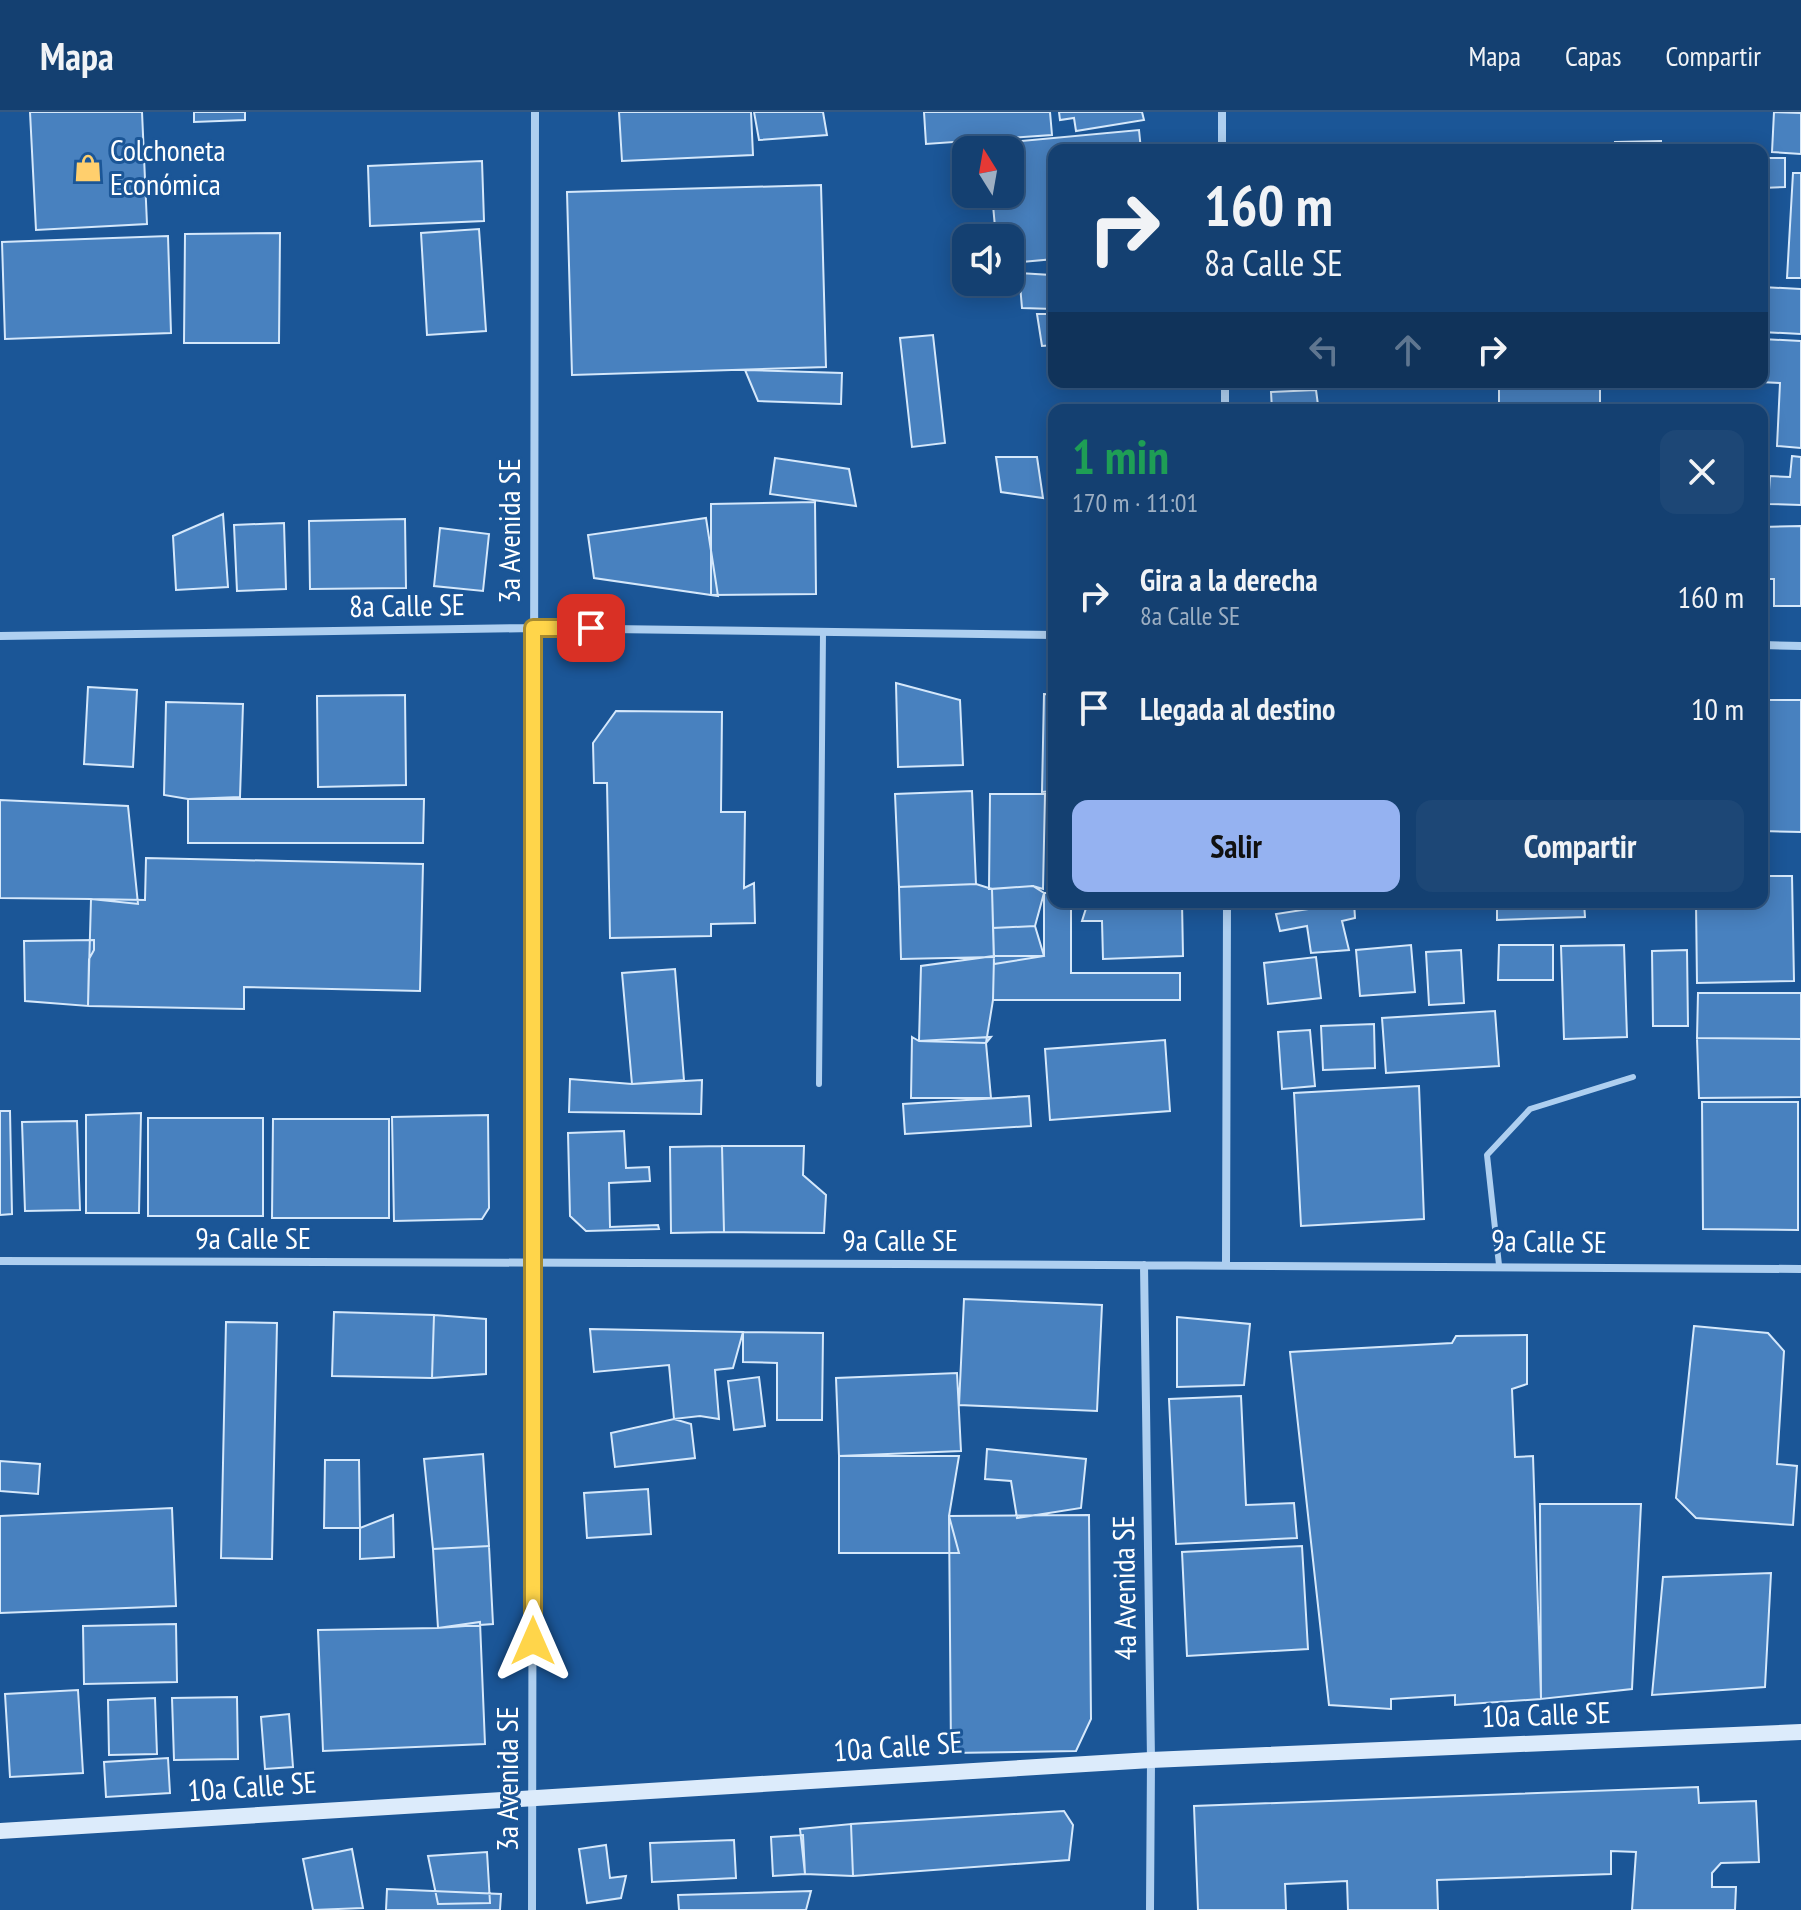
<!DOCTYPE html>
<html lang="es">
<head>
<meta charset="utf-8">
<style>
  body { margin:0; font-family:"PT Sans Narrow",sans-serif; background:#1d4776; color:#f1f3f6; height:100vh; display:flex; flex-direction:column; font-size:30px; white-space:nowrap }
  * { box-sizing:border-box; margin:0 }
  p { font-size:26px; color:#9dafc3 }
  .icon { flex:none; width:44px; height:44px; fill:none; stroke:currentColor; stroke-width:2; stroke-linecap:round; stroke-linejoin:round }
  .map { position:relative; flex:1; overflow:hidden }
  .side { position:absolute; left:1048px; top:292px; width:720px; height:504px; display:flex; flex-direction:column; background:#144071; border-radius:16px; box-shadow:0 4px 20px #0003,0 0 0 2px #335984 }
  .side>* { flex:none }
  .guide { position:absolute; left:1048px; top:32px; width:720px; height:244px; border-radius:16px; box-shadow:0 4px 20px #0003,0 0 0 2px #335984; background:#144071; color:#f1f3f6; overflow:hidden }
  .needle { width:52px; rotate:349deg }
  .fabs { position:absolute; left:952px; top:24px; display:grid; gap:16px }
  .fabs a { display:grid; place-items:center; width:72px; height:72px; border-radius:16px; background:#144071; box-shadow:0 4px 20px #0003,0 0 0 2px #335984; font-size:40px }
  .pin { position:absolute; display:grid; place-items:center; width:68px; height:68px; color:#fff; margin:-34px; border-radius:16px; box-shadow:0 4px 12px #0006 }
  .me { position:absolute; width:88px; margin:-44px; rotate:0deg; stroke-linejoin:round; filter:drop-shadow(0 0 6px #0008) }
  .turn { display:flex; align-items:center; gap:28px; height:168px; padding:0 24px; font-size:36px }
  .turn .icon { width:104px; height:104px; stroke-width:2.5 }
  .turn b { display:block; font-size:56px; line-height:68px }
  .lanes { display:flex; align-items:center; height:76px; padding:0 24px; background:#0003; justify-content:center; gap:40px; direction:ltr }
  .lanes .off { opacity:.35 }
  .round { display:grid; place-items:center; flex:none; width:84px; height:84px; border-radius:16px; background:#1d4776 }
  .head { display:flex; align-items:center; justify-content:space-between; height:136px; padding:0 24px }
  h1 { font-size:48px; font-weight:700; line-height:60px; color:#1e9e55 }
  .cta { display:flex; gap:16px; margin-top:auto; padding:16px 24px }
  .cta a { flex:1; height:92px; border-radius:16px; background:#95b2f1; color:#111; font-size:32px; font-weight:700; line-height:92px; text-align:center }
  .cta a+a { background:#1d4776; color:#f1f3f6 }
  ul { padding:0; list-style:none }
  li { display:flex; align-items:center; gap:24px; height:112px; padding:0 24px }
  li div { flex:1 }
  li b { display:block; font-size:30px }
  li em { font-style:normal }
  header { display:flex; align-items:center; gap:48px; box-sizing:border-box; height:112px; padding:0 40px; background:#144071; border-bottom:2px solid #335984 }
  header strong { font-size:38px }
  nav { display:flex; gap:44px; margin-inline-start:auto; font-size:28px }
  .map>svg:first-child { display:block }
  .building { fill:#4881bf; stroke:#d5e8fb; stroke-width:2 }
  .lines { fill:none; stroke-linecap:round; stroke-linejoin:round }
  .lane { stroke:#aecff0; stroke-width:6 }
  .street { stroke:#aecff0; stroke-width:8 }
  .secondary { stroke:#dcebfb; stroke-width:16 }
  .route-casing { stroke:#a68a30; stroke-width:20 }
  .route { stroke:#ffd54a; stroke-width:14 }
  .labels { text-anchor:middle; stroke-width:6; stroke-linejoin:round; paint-order:stroke }
  .poi-label { font-size:30px; fill:#fff; stroke:#1b5697; text-anchor:start }
  .street-label { font-size:30px; fill:#fff; stroke:#1b5697 }
</style>
</head>
<body>
<header>
<strong>Mapa</strong>
<nav><a>Mapa</a><a>Capas</a><a>Compartir</a></nav>
</header>
<div class="map">
<svg width="1801" height="1798" viewBox="0 0 1801 1798">
  <rect width="100%" height="100%" fill="#1b5697"/>
  <path class="building" d="M 30,0 L 142,0 L 147,112 L 36,118 Z
    M 194,0 L 245,0 L 245,8 L 194,10 Z
    M 619,0 L 751,0 L 753,43 L 622,49 Z
    M 754,0 L 823,0 L 827,23 L 759,28 Z
    M 924,0 L 1050,0 L 1052,23 L 926,32 Z
    M 1059,0 L 1142,0 L 1144,8 L 1076,19 L 1074,6 L 1060,8 Z
    M 1774,0 L 1801,1 L 1801,42 L 1772,40 Z
    M 1139,18 L 1141,38 L 1054,38 L 1054,147 L 1010,151 L 1010,126 L 996,126 L 992,82 L 1010,82 L 1010,38 L 988,38 L 988,32 Z
    M 1661,29 L 1661,38 L 1615,38 L 1615,30 Z
    M 1762,46 L 1785,46 L 1785,75 L 1762,76 Z
    M 482,49 L 484,109 L 370,114 L 368,54 Z
    M 1793,61 L 1801,61 L 1801,166 L 1787,166 Z
    M 821,73 L 826,255 L 572,263 L 567,80 Z
    M 479,117 L 486,219 L 427,223 L 421,121 Z
    M 280,121 L 279,231 L 184,231 L 185,122 Z
    M 168,124 L 171,221 L 5,227 L 2,130 Z
    M 1019,161 L 1051,163 L 1053,197 L 1022,196 Z
    M 1762,175 L 1801,177 L 1801,222 L 1762,220 Z
    M 1037,202 L 1054,202 L 1054,233 L 1042,234 Z
    M 933,223 L 945,331 L 912,335 L 900,226 Z
    M 1762,227 L 1801,229 L 1801,336 L 1777,334 L 1780,271 L 1760,270 Z
    M 745,258 L 842,261 L 841,292 L 758,289 Z
    M 1278,270 L 1356,270 L 1356,276 L 1278,275 Z
    M 1360,270 L 1445,270 L 1445,272 L 1360,273 Z
    M 1600,270 L 1600,298 L 1499,298 L 1499,271 Z
    M 1316,278 L 1318,293 L 1355,293 L 1355,298 L 1272,298 L 1271,280 Z
    M 1792,344 L 1801,345 L 1801,393 L 1768,392 L 1770,364 L 1790,365 Z
    M 996,345 L 1037,345 L 1043,386 L 1001,380 Z
    M 775,346 L 849,357 L 856,394 L 770,382 Z
    M 815,390 L 816,482 L 711,483 L 711,392 Z
    M 223,402 L 228,475 L 176,478 L 173,424 Z
    M 706,406 L 718,484 L 594,466 L 588,423 Z
    M 405,407 L 406,476 L 310,477 L 309,409 Z
    M 284,411 L 286,477 L 237,479 L 234,413 Z
    M 1801,414 L 1801,494 L 1774,494 L 1774,467 L 1762,467 L 1762,415 Z
    M 440,416 L 489,422 L 483,479 L 434,474 Z
    M 896,571 L 960,588 L 963,653 L 898,655 Z
    M 88,575 L 137,578 L 133,655 L 84,652 Z
    M 1044,582 L 1054,583 L 1054,679 L 1042,680 Z
    M 405,583 L 406,673 L 318,675 L 317,584 Z
    M 1762,588 L 1801,588 L 1801,720 L 1762,719 Z
    M 166,590 L 243,592 L 240,685 L 188,687 L 164,683 Z
    M 616,599 L 722,600 L 721,700 L 745,700 L 744,776 L 754,771 L 755,811 L 711,812 L 711,824 L 610,826 L 607,671 L 594,671 L 593,631 Z
    M 972,679 L 976,772 L 899,775 L 895,682 Z
    M 990,682 L 1045,682 L 1043,777 L 1033,774 L 989,777 Z
    M 188,687 L 424,687 L 423,731 L 188,731 Z
    M 0,688 L 128,694 L 138,792 L 91,787 L 0,786 Z
    M 146,746 L 423,752 L 420,879 L 244,875 L 244,897 L 88,894 L 91,787 L 145,788 Z
    M 1762,764 L 1792,764 L 1794,869 L 1697,871 L 1696,790 L 1762,790 Z
    M 976,772 L 992,777 L 994,845 L 901,847 L 899,775 Z
    M 1033,774 L 1044,781 L 1035,814 L 993,816 L 992,777 Z
    M 1044,781 L 1054,781 L 1054,790 L 1071,790 L 1071,861 L 1180,861 L 1180,888 L 993,888 L 994,844 L 1044,844 Z
    M 1088,790 L 1182,790 L 1183,844 L 1103,847 L 1102,809 L 1082,809 Z
    M 1354,790 L 1355,806 L 1342,809 L 1349,838 L 1311,841 L 1307,814 L 1280,819 L 1276,802 Z
    M 1497,790 L 1584,790 L 1585,805 L 1497,808 Z
    M 1035,814 L 1044,844 L 994,852 L 993,816 Z
    M 94,828 L 94,838 L 89,847 L 88,894 L 25,889 L 24,829 Z
    M 1411,833 L 1415,880 L 1360,884 L 1356,838 Z
    M 1499,833 L 1553,833 L 1553,868 L 1498,868 Z
    M 1624,833 L 1627,925 L 1564,927 L 1561,834 Z
    M 1461,838 L 1464,891 L 1429,893 L 1426,840 Z
    M 1687,838 L 1688,914 L 1653,914 L 1652,839 Z
    M 994,844 L 993,888 L 986,931 L 919,929 L 921,854 Z
    M 1316,845 L 1321,886 L 1268,892 L 1264,851 Z
    M 675,857 L 684,968 L 632,972 L 622,861 Z
    M 1698,881 L 1801,881 L 1801,927 L 1697,926 Z
    M 1495,899 L 1499,954 L 1386,961 L 1382,906 Z
    M 1374,912 L 1375,956 L 1323,958 L 1321,914 Z
    M 1310,918 L 1315,974 L 1282,977 L 1278,920 Z
    M 912,925 L 919,929 L 991,925 L 986,931 L 991,986 L 911,986 Z
    M 1697,926 L 1801,927 L 1801,985 L 1699,986 Z
    M 1165,928 L 1170,999 L 1050,1008 L 1045,937 Z
    M 570,967 L 632,972 L 702,968 L 701,1002 L 569,1000 Z
    M 1419,974 L 1424,1107 L 1301,1114 L 1294,981 Z
    M 1029,984 L 1031,1014 L 905,1022 L 903,992 Z
    M 1702,990 L 1798,990 L 1798,1118 L 1703,1117 Z
    M 0,999 L 10,999 L 12,1102 L 0,1103 Z
    M 141,1001 L 139,1101 L 86,1101 L 86,1003 Z
    M 488,1003 L 489,1096 L 482,1107 L 394,1109 L 392,1005 Z
    M 148,1006 L 263,1006 L 263,1104 L 148,1104 Z
    M 273,1007 L 389,1007 L 389,1106 L 272,1106 Z
    M 77,1009 L 80,1098 L 25,1099 L 22,1010 Z
    M 624,1019 L 626,1056 L 649,1055 L 650,1069 L 609,1071 L 610,1115 L 658,1113 L 659,1117 L 586,1119 L 570,1104 L 568,1021 Z
    M 722,1034 L 804,1034 L 803,1063 L 826,1083 L 824,1121 L 724,1120 Z
    M 722,1034 L 724,1120 L 671,1121 L 670,1035 Z
    M 964,1187 L 1102,1193 L 1097,1299 L 959,1293 Z
    M 334,1200 L 434,1203 L 432,1266 L 332,1264 Z
    M 434,1203 L 486,1207 L 486,1262 L 432,1266 Z
    M 1177,1205 L 1250,1212 L 1244,1273 L 1177,1275 Z
    M 226,1210 L 277,1211 L 272,1447 L 221,1446 Z
    M 1694,1214 L 1768,1221 L 1784,1239 L 1777,1352 L 1797,1354 L 1793,1413 L 1696,1406 L 1676,1386 Z
    M 590,1217 L 743,1220 L 733,1256 L 715,1258 L 719,1307 L 700,1304 L 674,1307 L 669,1253 L 594,1260 Z
    M 743,1220 L 823,1221 L 822,1308 L 777,1308 L 777,1251 L 743,1250 Z
    M 1527,1223 L 1527,1272 L 1512,1277 L 1515,1345 L 1533,1344 L 1541,1587 L 1455,1593 L 1455,1583 L 1391,1587 L 1391,1597 L 1329,1593 L 1290,1240 L 1452,1231 L 1456,1224 Z
    M 957,1261 L 961,1339 L 839,1344 L 836,1266 Z
    M 759,1265 L 765,1314 L 734,1318 L 728,1269 Z
    M 1241,1284 L 1246,1393 L 1294,1391 L 1297,1426 L 1176,1432 L 1169,1287 Z
    M 674,1307 L 691,1312 L 695,1346 L 615,1355 L 611,1321 Z
    M 987,1337 L 1086,1347 L 1081,1396 L 1017,1406 L 1011,1369 L 985,1367 Z
    M 483,1342 L 489,1434 L 433,1437 L 424,1347 Z
    M 839,1344 L 959,1344 L 949,1404 L 959,1441 L 839,1441 Z
    M 325,1348 L 359,1348 L 360,1416 L 324,1416 Z
    M 0,1349 L 40,1352 L 38,1382 L 0,1379 Z
    M 648,1377 L 651,1422 L 587,1426 L 584,1381 Z
    M 1540,1392 L 1641,1392 L 1632,1577 L 1541,1587 Z
    M 172,1396 L 176,1494 L 0,1501 L 0,1404 Z
    M 393,1403 L 394,1445 L 360,1447 L 360,1416 Z
    M 1089,1403 L 1091,1607 L 1076,1639 L 951,1641 L 949,1404 Z
    M 489,1434 L 493,1512 L 438,1516 L 433,1437 Z
    M 1302,1434 L 1308,1537 L 1187,1544 L 1182,1440 Z
    M 1771,1461 L 1765,1575 L 1652,1583 L 1663,1465 Z
    M 480,1510 L 485,1632 L 323,1639 L 318,1518 L 438,1516 Z
    M 176,1512 L 177,1570 L 84,1572 L 83,1514 Z
    M 78,1578 L 83,1661 L 10,1665 L 5,1582 Z
    M 237,1585 L 238,1647 L 174,1648 L 172,1586 Z
    M 155,1586 L 157,1642 L 109,1643 L 108,1588 Z
    M 289,1602 L 293,1655 L 265,1657 L 261,1605 Z
    M 168,1646 L 170,1681 L 106,1685 L 104,1650 Z
    M 1698,1675 L 1699,1691 L 1756,1689 L 1759,1750 L 1721,1751 L 1712,1761 L 1712,1775 L 1736,1775 L 1735,1798 L 1632,1798 L 1636,1740 L 1611,1739 L 1611,1762 L 1437,1768 L 1438,1798 L 1348,1798 L 1347,1769 L 1285,1772 L 1286,1798 L 1198,1798 L 1194,1694 Z
    M 1064,1699 L 1073,1713 L 1069,1748 L 853,1764 L 851,1712 Z
    M 851,1712 L 853,1764 L 805,1762 L 800,1717 Z
    M 803,1723 L 805,1762 L 773,1764 L 771,1725 Z
    M 734,1728 L 736,1766 L 652,1770 L 650,1731 Z
    M 606,1733 L 610,1766 L 626,1764 L 621,1786 L 587,1791 L 579,1737 Z
    M 352,1737 L 363,1796 L 313,1798 L 303,1747 Z
    M 487,1740 L 490,1791 L 438,1792 L 428,1744 Z
    M 387,1777 L 501,1782 L 500,1798 L 386,1798 Z
    M 811,1779 L 806,1798 L 679,1798 L 678,1783 Z"/>
  <g class="lines">
    <path class="lane" d="M 819,972 L 823,520
      M 1499,1153 L 1487,1043 L 1530,997 L 1633,965"/>
    <path class="street" d="M 1222,0 L 1222,38
      M 1225,270 L 1225,298
      M 0,524 L 533,516 L 1054,523
      M 1762,533 L 1801,534
      M 0,1149 C 600,1154 1201,1149 1801,1157
      M 1144,1153 L 1151,1648 L 1150,1798
      M 1226,1153 L 1227,790
      M 532,1798 L 535,0"/>
    <path class="secondary" d="M 0,1719 L 1151,1648 L 1801,1620"/>
  </g>
  <g class="lines">
    <defs>
      <path id="route" d="M 533,1529 L 533,516 L 591,516"/>
    </defs>
    <use href="#route" class="route-casing"/>
    <use href="#route" class="route"/>
  </g>
  <defs>
    <symbol id="shop-bare" viewBox="-9 -9 18 18"><path d="M-5-2.5h2.3a2.7 3.5 0 0 1 5.4 0H5L5.5 6h-11ZM-1.5-2.5h3a1.5 2.3 0 0 0-3 0Z" fill="#ffcf6d" stroke="#1b5697" stroke-width="2.5" paint-order="stroke"/></symbol>
  </defs>
  <g fill-rule="evenodd">
    <use href="#shop-bare" x="68" y="36" width="40" height="40"/>
  </g>
  <g class="labels">
    <g class="poi-label">
      <text x="110" y="49">Colchoneta<tspan x="110" dy="34">Económica</tspan></text>
    </g>
    <g class="street-label">
      <text transform="translate(510 419) rotate(-90)" y="10">3a Avenida SE</text>
      <text transform="translate(407 494) rotate(-1)" y="10">8a Calle SE</text>
      <text x="253" y="1137">9a Calle SE</text>
      <text x="900" y="1139">9a Calle SE</text>
      <text transform="translate(1549 1130) rotate(1)" y="10">9a Calle SE</text>
      <text transform="translate(1125 1476) rotate(-91)" y="10">4a Avenida SE</text>
      <text transform="translate(1546 1603) rotate(-2)" y="10">10a Calle SE</text>
      <text transform="translate(898 1635) rotate(-4)" y="10">10a Calle SE</text>
      <text transform="translate(508 1667) rotate(-90)" y="10">3a Avenida SE</text>
      <text transform="translate(252 1675) rotate(-4)" y="10">10a Calle SE</text>
    </g>
  </g>
</svg>
<div class="fabs">
<a><svg class="needle" viewBox="-14 -14 28 28"><path d="M0-13l5 13h-10z" fill="#e53935"/><path d="M0 13l5-13h-10z" fill="#9dafc3"/></svg></a>
<a><svg class="icon" aria-label="sound" viewBox="0 0 24 24"><path d="M4 9h4l5-4v14l-5-4H4zM17 9q2 3 0 6"/></svg></a>
</div>
<div class="pin" style="left:591px;top:516px;background:#d93025"><svg class="icon" aria-label="arrive" viewBox="0 0 24 24"><path d="M6 21V4h12l-3 4 3 4H6"/></svg></div>
<svg class="me" style="left:533px;top:1529px" viewBox="-20 -20 40 40"><path d="M0-17L14 15 0 8-14 15z" fill="#ffd54a" stroke="#fff" stroke-width="4"/></svg>
<div class="guide">
<div class="turn"><svg class="icon" aria-label="right" viewBox="0 0 24 24"><path d="M7 20v-9h11M14 6l5 5-5 5"/></svg><div><b>160 m</b>8a Calle SE</div></div>
<div class="lanes"><svg class="icon off" aria-label="left" viewBox="0 0 24 24"><path d="M17 20v-9H6M10 6l-5 5 5 5"/></svg><svg class="icon off" aria-label="ahead" viewBox="0 0 24 24"><path d="M12 20V5M6 11l6-6 6 6"/></svg><svg class="icon" aria-label="right" viewBox="0 0 24 24"><path d="M7 20v-9h11M14 6l5 5-5 5"/></svg></div>
</div>
<section class="side">
<div class="head"><div><h1>1 min</h1><p>170 m · 11:01</p></div><a class="round"><svg class="icon" aria-label="close" viewBox="0 0 24 24"><path d="M6 6l12 12M18 6L6 18"/></svg></a></div>
<ul>
<li><svg class="icon" aria-label="right" viewBox="0 0 24 24"><path d="M7 20v-9h11M14 6l5 5-5 5"/></svg><div><b>Gira a la derecha</b><p>8a Calle SE</p></div><em>160 m</em></li>
<li><svg class="icon" aria-label="arrive" viewBox="0 0 24 24"><path d="M6 21V4h12l-3 4 3 4H6"/></svg><div><b>Llegada al destino</b></div><em>10 m</em></li>
</ul>
<div class="cta"><a>Salir</a><a>Compartir</a></div>
</section>
</div>
</body>
</html>
